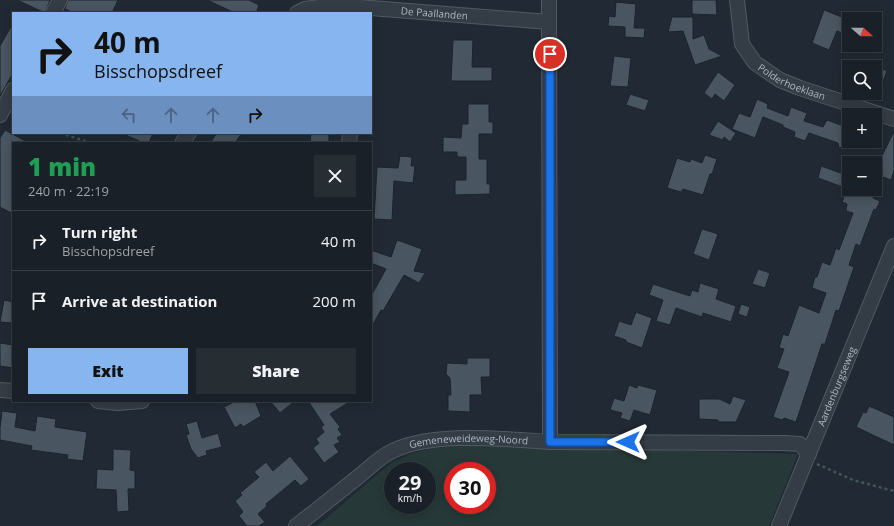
<!DOCTYPE html>
<html lang="en">
<head>
<meta charset="utf-8">
<style>
  body { margin:0; font-family:"Open Sans",sans-serif; background:#262d33; color:#f1f3f6; height:100vh; display:flex; flex-direction:column; font-size:15px; white-space:nowrap }
  * { box-sizing:border-box; margin:0 }
  p { font-size:13px; color:#9fa3a7 }
  .icon { flex:none; width:22px; height:22px; fill:none; stroke:currentColor; stroke-width:2; stroke-linecap:round; stroke-linejoin:round }
  .map { position:relative; flex:1; overflow:hidden }
  .details { position:absolute; left:12px; top:142px; width:360px; height:260px; display:flex; flex-direction:column; background:#192027; border-radius:0px; box-shadow:0 2px 10px #0003,0 0 0 1px #373e44 }
  .details>* { flex:none }
  .hud { position:absolute; left:12px; top:12px; width:360px; height:122px; border-radius:0px; box-shadow:0 2px 10px #0003,0 0 0 1px #373e44; background:#86b5ef; color:#111; overflow:hidden }
  .needle { width:26px; rotate:111deg }
  .buttons { position:absolute; left:842px; top:12px; display:grid; gap:8px }
  .buttons a { display:grid; place-items:center; width:40px; height:40px; border-radius:0px; background:#192027; box-shadow:0 2px 10px #0003,0 0 0 1px #373e44; font-size:20px }
  .speed { position:absolute; left:384px; top:462px; display:flex; gap:8px; font-size:20px; font-weight:700; text-align:center }
  .speed>* { display:grid; place-content:center; width:52px; height:52px; border-radius:50%; background:#192027; box-shadow:0 2px 10px #0003,0 0 0 1px #373e44; line-height:1 }
  .speed small { font-size:10px; font-weight:400 }
  .speed .limit { border:6px solid #d22; background:#fff; color:#111 }
  .pin { position:absolute; display:grid; place-items:center; width:34px; height:34px; color:#fff; margin:-17px; border:2px solid #fff; border-radius:50%; box-shadow:0 1px 4px #0007 }
  .me { position:absolute; width:44px; margin:-22px; rotate:270deg; stroke-linejoin:round; filter:drop-shadow(0 0 3px #0008) }
  .turn { display:flex; align-items:center; gap:14px; height:84px; padding:0 16px; font-size:18px }
  .turn .icon { width:52px; height:52px; stroke-width:2.5 }
  .turn b { display:block; font-size:28px; line-height:34px }
  .lanes { display:flex; align-items:center; height:38px; padding:0 16px; background:#0003; justify-content:center; gap:20px; direction:ltr }
  .lanes .off { opacity:.35 }
  .round { display:grid; place-items:center; flex:none; width:42px; height:42px; border-radius:0px; background:#262d33 }
  .summary { display:flex; align-items:center; justify-content:space-between; height:68px; padding:0 16px }
  h1 { font-size:24px; font-weight:800; line-height:30px; color:#1e9e55 }
  .primary-button { display:flex; gap:8px; margin-top:auto; padding:8px 16px }
  .primary-button a { flex:1; height:46px; border-radius:0px; background:#86b5ef; color:#111; font-size:16px; font-weight:800; line-height:46px; text-align:center }
  .primary-button a+a { background:#262d33; color:#f1f3f6 }
  ul { padding:0; list-style:none }
  li { display:flex; align-items:center; gap:12px; height:60px; padding:0 16px; border-top:1px solid #373e44 }
  li div { flex:1 }
  li b { display:block; font-size:15px }
  li em { font-style:normal }
  .map>svg:first-child { display:block }
  .green { fill:#263837; fill-rule:evenodd }
  .building { fill:#495560; stroke:#1b232c }
  .lines { fill:none; stroke-linecap:round; stroke-linejoin:round }
  .minor-casing { stroke:#515a63; stroke-width:16 }
  .path { stroke:#425455; stroke-width:2.5; stroke-dasharray:3 3; stroke-linecap:butt }
  .minor { stroke:#343c45; stroke-width:14 }
  .route-casing { stroke:#114b97; stroke-width:10 }
  .route { stroke:#1a73e8; stroke-width:7 }
  .labels { text-anchor:middle; stroke-width:3; stroke-linejoin:round; paint-order:stroke }
  .street-label { font-size:10px; fill:#aeb7c2; stroke:#1a2129 }
</style>
</head>
<body>
<div class="map">
<svg width="894" height="526" viewBox="0 0 894 526">
  <rect width="100%" height="100%" fill="#212a34"/>
  <path class="green" d="M 463,445 L 798,454 L 769,526 L 317,526 L 391,463 L 408,455 L 425,450 L 445,446 ZM 393,471 L 427,471 L 427,505 L 393,505 ZM 453,471 L 487,471 L 487,505 L 453,505 Z"/>
  <path class="building" d="M 17,0 L 50,0 L 45,13 Z
    M 68,0 L 118,0 L 112,13 L 74,13 L 65,9 Z
    M 207,0 L 249,0 L 259,5 L 256,13 L 235,13 Z
    M 692,0 L 716,0 L 717,15 L 692,14 Z
    M 616,2 L 636,4 L 634,28 L 645,28 L 644,38 L 625,37 L 625,27 L 608,26 L 609,16 L 615,17 Z
    M 824,10 L 849,20 L 849,36 L 837,31 L 829,50 L 812,43 Z
    M 672,17 L 693,17 L 693,39 L 704,35 L 709,49 L 722,56 L 695,65 L 683,31 L 668,32 Z
    M 13,23 L 13,73 L 0,96 L 0,46 Z
    M 453,40 L 473,40 L 472,67 L 492,67 L 492,81 L 451,81 Z
    M 614,56 L 631,58 L 628,87 L 610,86 Z
    M 875,66 L 887,71 L 876,101 L 875,101 Z
    M 718,72 L 735,85 L 724,101 L 715,94 L 712,99 L 704,93 Z
    M 630,94 L 649,100 L 645,111 L 626,105 Z
    M 757,99 L 768,104 L 767,108 L 788,116 L 791,107 L 807,113 L 804,121 L 823,127 L 827,120 L 849,128 L 849,144 L 839,148 L 838,143 L 809,133 L 805,141 L 794,137 L 795,132 L 783,127 L 783,125 L 763,117 L 755,138 L 732,129 L 739,113 L 750,117 Z
    M 468,104 L 489,104 L 489,122 L 493,122 L 493,134 L 479,134 L 479,159 L 487,159 L 487,184 L 490,184 L 490,194 L 455,195 L 455,180 L 466,180 L 466,157 L 457,157 L 457,152 L 443,152 L 443,137 L 461,138 L 462,124 L 468,124 Z
    M 718,121 L 736,133 L 730,142 L 724,137 L 723,140 L 709,135 Z
    M 5,130 L 29,143 L 13,143 L 13,214 L 0,207 L 0,138 Z
    M 894,131 L 894,171 L 891,180 L 875,174 L 875,170 Z
    M 121,133 L 153,133 L 149,143 L 144,143 Z
    M 217,133 L 242,133 L 235,143 L 210,143 Z
    M 311,133 L 329,133 L 329,143 L 310,143 Z
    M 705,155 L 717,159 L 712,174 L 710,174 L 703,195 L 683,189 L 681,192 L 667,188 L 677,158 L 690,162 L 691,159 L 702,163 Z
    M 400,156 L 412,157 L 411,166 L 415,166 L 413,183 L 394,181 L 392,220 L 374,219 L 377,167 L 398,168 Z
    M 821,166 L 849,176 L 849,189 L 876,189 L 873,198 L 880,201 L 876,210 L 874,209 L 860,246 L 856,244 L 849,265 L 854,267 L 839,311 L 836,310 L 825,344 L 822,344 L 796,422 L 784,418 L 782,420 L 773,417 L 789,372 L 777,368 L 784,349 L 779,348 L 783,334 L 788,336 L 799,305 L 819,313 L 826,293 L 812,288 L 815,277 L 817,277 L 822,262 L 830,265 L 836,248 L 839,250 L 853,213 L 846,211 L 847,204 L 842,202 L 847,189 L 848,189 L 818,178 Z
    M 702,229 L 718,234 L 709,260 L 693,254 Z
    M 397,240 L 422,249 L 414,271 L 425,273 L 419,283 L 404,275 L 383,311 L 381,310 L 371,328 L 371,296 L 386,269 L 371,263 L 371,250 L 391,257 Z
    M 758,269 L 770,273 L 765,288 L 752,284 Z
    M 700,283 L 719,289 L 716,299 L 736,306 L 731,322 L 703,313 L 702,317 L 676,308 L 670,325 L 656,321 L 663,300 L 649,295 L 653,284 L 690,296 L 692,290 L 698,292 Z
    M 4,300 L 13,302 L 13,318 L 11,323 L 0,322 Z
    M 741,304 L 750,307 L 747,317 L 738,314 Z
    M 636,312 L 652,318 L 642,348 L 626,342 L 626,340 L 614,336 L 619,321 L 631,325 Z
    M 0,343 L 13,345 L 13,368 L 0,366 Z
    M 467,358 L 490,358 L 490,377 L 481,377 L 482,395 L 470,395 L 470,412 L 448,411 L 448,395 L 451,395 L 450,378 L 446,374 L 447,363 L 467,364 Z
    M 629,385 L 637,388 L 638,385 L 657,390 L 650,415 L 634,410 L 630,421 L 620,418 L 622,413 L 610,410 L 614,398 L 624,401 Z
    M 733,396 L 746,400 L 736,422 L 718,422 L 718,420 L 699,419 L 699,399 L 719,399 L 730,404 Z
    M 236,401 L 255,401 L 261,416 L 243,427 L 241,424 L 235,428 L 224,407 Z
    M 270,401 L 295,401 L 280,413 Z
    M 308,401 L 351,401 L 330,414 L 340,427 L 338,429 L 342,435 L 337,438 L 340,442 L 334,445 L 339,452 L 324,463 L 313,448 L 319,443 L 316,439 L 324,432 L 321,427 L 324,425 Z
    M 869,406 L 894,417 L 894,445 L 856,427 L 863,412 L 866,413 Z
    M 2,411 L 17,413 L 15,427 L 35,431 L 37,416 L 56,419 L 55,427 L 87,432 L 83,461 L 67,459 L 68,455 L 31,450 L 32,446 L 0,440 L 0,428 Z
    M 197,421 L 202,438 L 218,433 L 222,447 L 206,451 L 207,455 L 198,458 L 191,449 L 186,435 L 189,434 L 186,424 Z
    M 113,449 L 131,450 L 130,470 L 135,471 L 135,489 L 128,489 L 129,511 L 117,512 L 116,490 L 96,489 L 97,469 L 113,470 Z
    M 290,456 L 309,479 L 301,486 L 295,480 L 266,504 L 267,506 L 258,514 L 265,522 L 259,526 L 247,526 L 239,516 L 243,512 L 235,501 L 242,495 L 240,493 L 259,477 L 254,472 L 266,462 L 273,471 Z"/>
  <g class="lines">
    <defs>
      <g id="minor">
        <path d="M 549,0 L 550,442"/>
        <path id="s1" d="M 737,0 L 742,44 L 755,63 L 780,80 L 800,88 L 894,119"/>
        <path d="M 53,13 L 60,0"/>
        <path id="s2" d="M 297,13 L 305,9 L 333,5 L 549,22"/>
        <path d="M 0,115 L 13,90"/>
        <path d="M 182,143 L 189,133"/>
        <path d="M 349,143 L 350,133"/>
        <path d="M 0,390 L 13,391"/>
        <path d="M 98,401 L 117,403 L 142,401"/>
        <path id="s3" d="M 296,526 C 317,510 338,493 358,477 C 368,469 377,460 387,454 C 427,430 504,439 550,442 L 784,443 L 800,444 L 809,454"/>
        <path id="s4" d="M 779,526 L 894,246"/>
      </g>
    </defs>
    <use href="#minor" class="minor-casing"/>
    <path class="path" d="M 60,133 L 91,143
      M 817,464 L 853,480 L 894,491"/>
    <use href="#minor" class="minor"/>
  </g>
  <g class="lines">
    <defs>
      <path id="route" d="M 550,54 L 550,442 L 628,442"/>
    </defs>
    <use href="#route" class="route-casing"/>
    <use href="#route" class="route"/>
  </g>
  <g class="labels">
    <g class="street-label">
      <text dy="4" stroke="none"><textPath href="#s2" startOffset="139">De Paallanden</textPath></text>
      <text dy="4" stroke="none"><textPath href="#s1" startOffset="109">Polderhoeklaan</textPath></text>
      <text dy="4" stroke="none"><textPath href="#s4" startOffset="151">Aardenburgseweg</textPath></text>
      <text dy="4" stroke="none"><textPath href="#s3" startOffset="200">Gemeneweideweg-Noord</textPath></text>
    </g>
  </g>
</svg>
<div class="buttons">
<a><svg class="needle" viewBox="-14 -14 28 28"><path d="M0-13l5 13h-10z" fill="#e53935"/><path d="M0 13l5-13h-10z" fill="#9fa3a7"/></svg></a>
<a><svg class="icon" aria-label="search" viewBox="0 0 24 24"><circle cx="10" cy="10" r="6"/><path d="M15 15l6 6"/></svg></a>
<a>+</a>
<a>−</a>
</div>
<div class="speed"><div>29<small>km/h</small></div><div class="limit">30</div></div>
<div class="pin" style="left:550px;top:54px;background:#d93025"><svg class="icon" aria-label="arrive" viewBox="0 0 24 24"><path d="M6 21V4h12l-3 4 3 4H6"/></svg></div>
<svg class="me" style="left:628px;top:442px" viewBox="-20 -20 40 40"><path d="M0-17L14 15 0 8-14 15z" fill="#1a73e8" stroke="#fff" stroke-width="4"/></svg>
<div class="hud">
<div class="turn"><svg class="icon" aria-label="right" viewBox="0 0 24 24"><path d="M7 20v-9h11M14 6l5 5-5 5"/></svg><div><b>40 m</b>Bisschopsdreef</div></div>
<div class="lanes"><svg class="icon off" aria-label="left" viewBox="0 0 24 24"><path d="M17 20v-9H6M10 6l-5 5 5 5"/></svg><svg class="icon off" aria-label="ahead" viewBox="0 0 24 24"><path d="M12 20V5M6 11l6-6 6 6"/></svg><svg class="icon off" aria-label="ahead" viewBox="0 0 24 24"><path d="M12 20V5M6 11l6-6 6 6"/></svg><svg class="icon" aria-label="right" viewBox="0 0 24 24"><path d="M7 20v-9h11M14 6l5 5-5 5"/></svg></div>
</div>
<section class="details">
<div class="summary"><div><h1>1 min</h1><p>240 m · 22:19</p></div><a class="round"><svg class="icon" aria-label="close" viewBox="0 0 24 24"><path d="M6 6l12 12M18 6L6 18"/></svg></a></div>
<ul>
<li><svg class="icon" aria-label="right" viewBox="0 0 24 24"><path d="M7 20v-9h11M14 6l5 5-5 5"/></svg><div><b>Turn right</b><p>Bisschopsdreef</p></div><em>40 m</em></li>
<li><svg class="icon" aria-label="arrive" viewBox="0 0 24 24"><path d="M6 21V4h12l-3 4 3 4H6"/></svg><div><b>Arrive at destination</b></div><em>200 m</em></li>
</ul>
<div class="primary-button"><a>Exit</a><a>Share</a></div>
</section>
</div>
</body>
</html>
